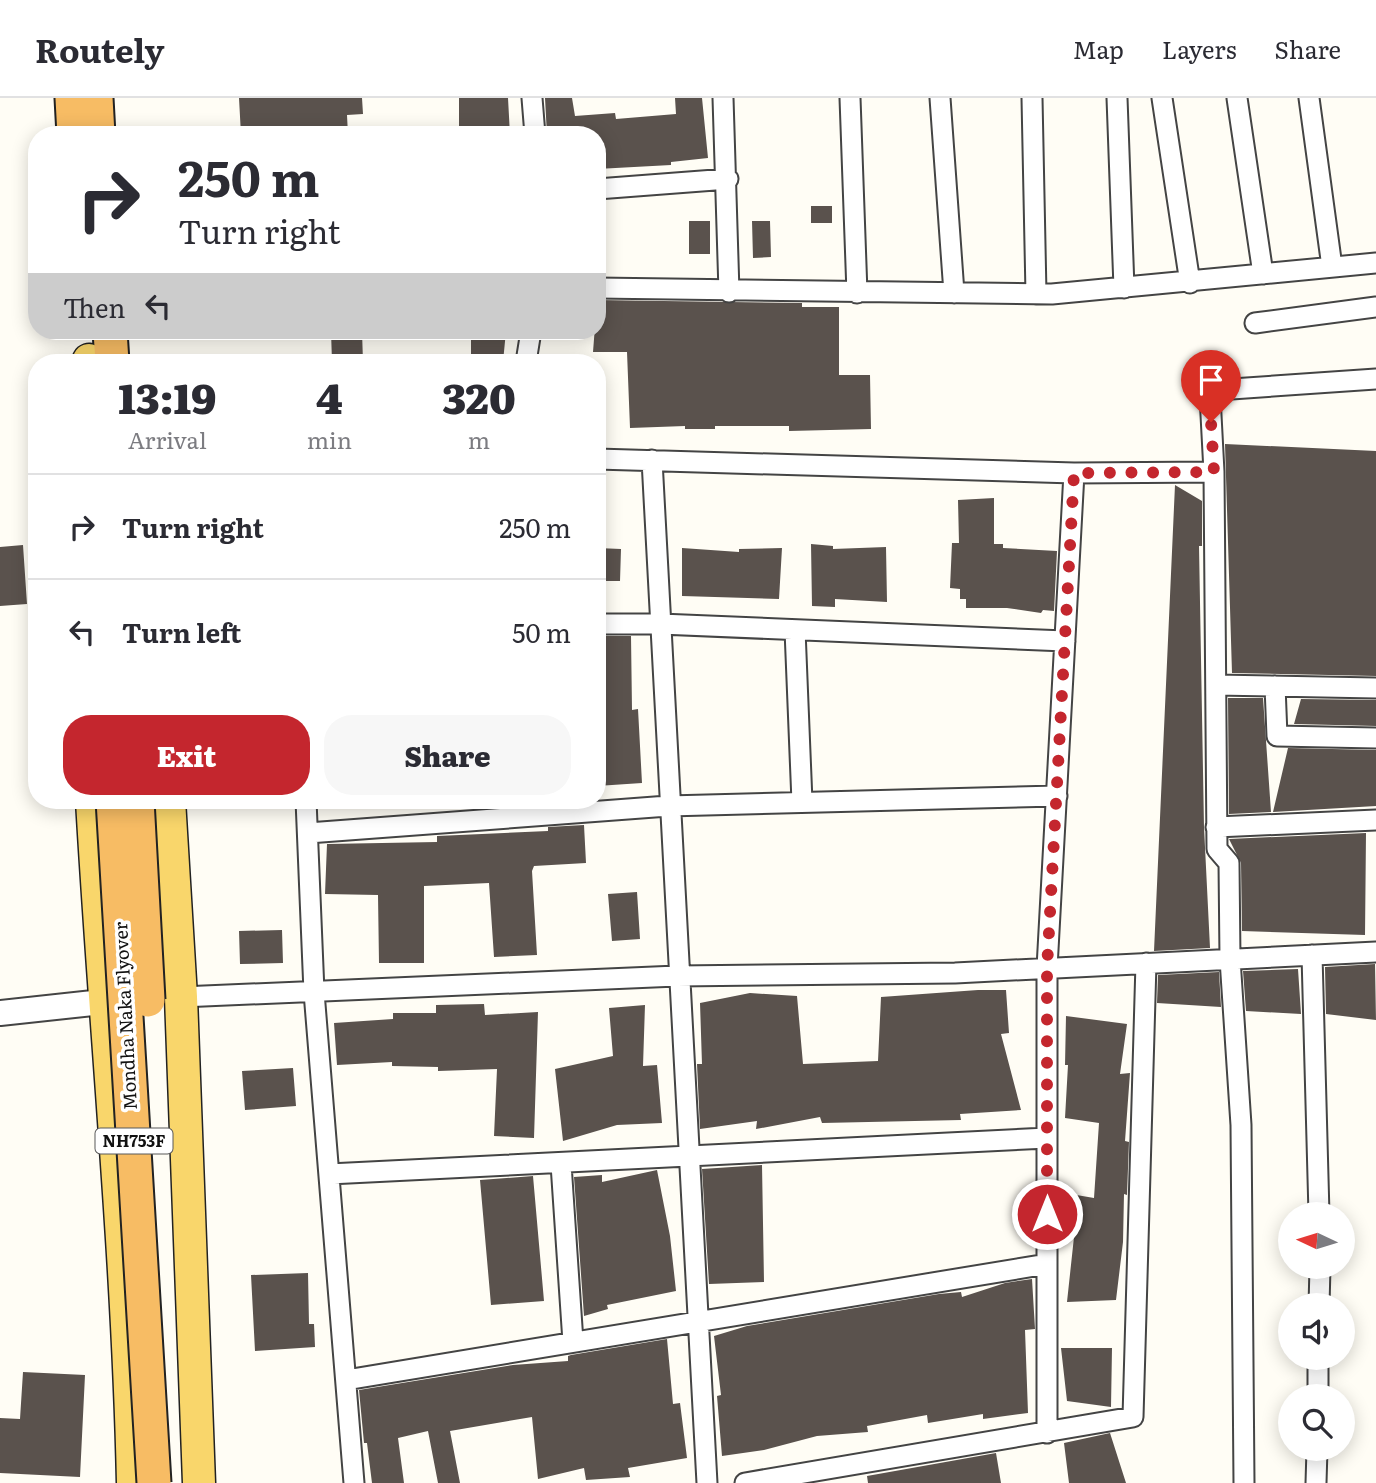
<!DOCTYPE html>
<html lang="en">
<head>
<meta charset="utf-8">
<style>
  body { margin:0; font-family:Literata,serif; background:#f7f7f7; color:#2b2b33; height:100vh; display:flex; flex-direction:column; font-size:26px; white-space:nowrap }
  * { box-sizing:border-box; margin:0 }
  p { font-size:23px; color:#7c7c81 }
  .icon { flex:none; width:38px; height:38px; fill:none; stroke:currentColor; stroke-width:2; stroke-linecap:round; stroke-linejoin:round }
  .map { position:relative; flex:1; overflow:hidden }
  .panel { position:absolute; left:28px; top:256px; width:578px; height:455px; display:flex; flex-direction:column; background:#fff; border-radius:28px; box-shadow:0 4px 18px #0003 }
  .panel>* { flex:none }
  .top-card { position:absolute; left:28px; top:28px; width:578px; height:214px; border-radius:28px; box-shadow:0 4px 18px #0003; background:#fff; color:#2b2b33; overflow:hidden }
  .needle { width:46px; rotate:274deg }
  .tools { position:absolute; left:1278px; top:1104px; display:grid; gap:14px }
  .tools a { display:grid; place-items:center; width:77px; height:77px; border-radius:50%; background:#fff; box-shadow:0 4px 18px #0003; font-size:35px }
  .pin { position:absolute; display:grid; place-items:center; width:60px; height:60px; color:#fff; margin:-72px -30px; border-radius:50% 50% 50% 0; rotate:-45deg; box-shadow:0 0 7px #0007 }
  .pin .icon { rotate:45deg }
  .me { position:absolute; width:77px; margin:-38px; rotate:0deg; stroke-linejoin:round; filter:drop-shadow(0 0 5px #0008) }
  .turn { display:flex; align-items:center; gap:24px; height:147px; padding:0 35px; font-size:32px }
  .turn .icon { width:91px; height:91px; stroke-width:2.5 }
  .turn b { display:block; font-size:49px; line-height:60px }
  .then { display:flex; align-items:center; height:66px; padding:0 35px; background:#0003; gap:14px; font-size:26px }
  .eta { display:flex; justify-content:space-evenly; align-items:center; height:119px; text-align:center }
  .eta b { font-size:42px; font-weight:800; line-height:49px }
  .primary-button { display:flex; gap:14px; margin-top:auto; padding:14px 35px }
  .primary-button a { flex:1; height:80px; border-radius:28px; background:#c4262e; color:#fff; font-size:28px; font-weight:800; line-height:80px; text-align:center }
  .primary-button a+a { background:#f7f7f7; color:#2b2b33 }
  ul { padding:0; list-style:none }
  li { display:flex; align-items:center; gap:21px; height:105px; padding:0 35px; border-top:2px solid #e1e1e2 }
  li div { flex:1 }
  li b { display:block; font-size:26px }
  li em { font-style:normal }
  header { display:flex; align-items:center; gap:42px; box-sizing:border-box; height:98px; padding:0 35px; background:#fff; border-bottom:2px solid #e1e1e2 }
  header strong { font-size:33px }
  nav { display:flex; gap:38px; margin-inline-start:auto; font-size:24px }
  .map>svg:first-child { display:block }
  .building { fill:#5a524d }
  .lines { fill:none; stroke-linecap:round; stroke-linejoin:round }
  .minor-casing { stroke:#444; stroke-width:23 }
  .tertiary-casing { stroke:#444; stroke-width:28 }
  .primary-casing { stroke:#222; stroke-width:35 }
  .trunk-casing { stroke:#222; stroke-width:37 }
  .minor { stroke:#fff; stroke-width:19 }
  .tertiary { stroke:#fff; stroke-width:24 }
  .primary { stroke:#f9d66b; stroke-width:32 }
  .trunk { stroke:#f7bc64; stroke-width:33 }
  .trunk-bridge-casing { stroke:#222; stroke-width:37; stroke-linecap:butt }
  .trunk-bridge { stroke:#f7bc64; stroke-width:33 }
  .route { stroke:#c4262e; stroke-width:12; stroke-dasharray:0 21.6 }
  .labels { text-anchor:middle; stroke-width:7; stroke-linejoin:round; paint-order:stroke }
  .shield { fill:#fff; stroke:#585858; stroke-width:2 }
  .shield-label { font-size:16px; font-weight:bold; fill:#111 }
  .street-label { font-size:18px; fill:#111; stroke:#fff }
</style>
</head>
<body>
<header>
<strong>Routely</strong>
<nav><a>Map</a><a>Layers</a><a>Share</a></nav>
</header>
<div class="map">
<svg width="1376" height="1385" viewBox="0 0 1376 1385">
  <rect width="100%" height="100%" fill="#fffdf5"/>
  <path class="building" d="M 239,0 L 362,0 L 363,16 L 347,17 L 348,37 L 241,37 Z
    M 459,0 L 508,0 L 510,37 L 459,37 Z
    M 545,0 L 572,0 L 575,18 L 615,15 L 616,21 L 676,16 L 675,0 L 702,0 L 708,60 L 671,64 L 671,67 L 597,71 L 597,37 L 547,37 Z
    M 811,108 L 832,108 L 832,125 L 811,125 Z
    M 689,123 L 710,123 L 710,156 L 689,156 Z
    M 752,123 L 770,123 L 771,159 L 753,160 Z
    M 597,202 L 802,205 L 802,209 L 839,209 L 839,277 L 870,277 L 871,331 L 789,333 L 789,328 L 715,328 L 715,331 L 685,331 L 685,328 L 630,330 L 627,254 L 593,254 Z
    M 331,233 L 362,233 L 363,264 L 332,264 Z
    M 471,233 L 506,233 L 503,264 L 471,264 Z
    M 1225,346 L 1376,353 L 1376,578 L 1232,575 Z
    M 1175,387 L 1202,403 L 1202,448 L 1199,448 L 1204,729 L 1210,850 L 1154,853 Z
    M 994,400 L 994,446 L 1003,446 L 1003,450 L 1057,453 L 1054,513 L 1043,512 L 1041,515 L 1007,510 L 966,510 L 966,501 L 960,501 L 960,491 L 950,490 L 952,445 L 959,445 L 958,402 Z
    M 811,446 L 833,448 L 833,451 L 886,449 L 887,504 L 835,501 L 835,509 L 812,508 Z
    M 23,447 L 27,506 L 0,508 L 0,449 Z
    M 597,450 L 621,451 L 620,483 L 597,483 Z
    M 682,450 L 739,454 L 739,451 L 782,450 L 779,501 L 682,498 Z
    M 597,538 L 631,538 L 632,612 L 638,611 L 642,685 L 597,688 Z
    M 1228,600 L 1263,600 L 1271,714 L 1229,716 Z
    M 1301,601 L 1376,602 L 1376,628 L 1294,626 Z
    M 1288,650 L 1376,652 L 1376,708 L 1273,714 Z
    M 584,727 L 586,765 L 534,768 L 532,773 L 537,857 L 494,859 L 489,785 L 424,788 L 424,865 L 379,865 L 378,797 L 325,796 L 327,746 L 437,744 L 437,738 L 548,733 L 548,729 Z
    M 1366,735 L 1365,837 L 1242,833 L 1241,765 L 1229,741 Z
    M 637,794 L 640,841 L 612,843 L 608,796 Z
    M 282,832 L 283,865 L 240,866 L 239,833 Z
    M 1375,866 L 1376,922 L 1326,916 L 1325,869 Z
    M 1298,871 L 1301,916 L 1246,913 L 1243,873 Z
    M 1219,874 L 1221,909 L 1157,905 L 1158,877 Z
    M 978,892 L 1006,892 L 1009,935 L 1001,936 L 1021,1012 L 960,1016 L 961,1022 L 822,1025 L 820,1019 L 756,1031 L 757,1023 L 700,1031 L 697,966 L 702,966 L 700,905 L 750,895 L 797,898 L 803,966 L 878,963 L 881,899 Z
    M 484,906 L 485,917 L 538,914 L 534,1040 L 494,1038 L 497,971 L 438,973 L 438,969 L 392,968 L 392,964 L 337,967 L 334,925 L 393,921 L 393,915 L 436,915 L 436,907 Z
    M 645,907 L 643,968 L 657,967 L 662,1025 L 617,1027 L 563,1043 L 555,971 L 613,958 L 609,910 Z
    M 1066,918 L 1127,926 L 1120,976 L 1130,975 L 1125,1043 L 1129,1044 L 1127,1097 L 1124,1096 L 1123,1144 L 1116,1202 L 1067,1204 L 1074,1139 L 1062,1137 L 1059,1094 L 1094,1100 L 1099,1025 L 1065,1020 L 1068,967 L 1065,967 Z
    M 293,970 L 296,1008 L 245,1012 L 242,973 Z
    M 762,1067 L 764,1184 L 709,1186 L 702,1071 Z
    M 657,1072 L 670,1138 L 676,1193 L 607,1207 L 608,1211 L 584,1218 L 574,1079 L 602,1077 L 602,1084 Z
    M 533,1078 L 544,1203 L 491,1207 L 480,1082 Z
    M 308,1175 L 309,1226 L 314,1226 L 315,1249 L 255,1253 L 251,1177 Z
    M 1032,1181 L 1035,1231 L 1025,1232 L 1028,1315 L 983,1321 L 983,1316 L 928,1325 L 927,1317 L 867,1328 L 868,1334 L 817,1338 L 764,1352 L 722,1358 L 717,1298 L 721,1297 L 714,1238 L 747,1228 L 939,1196 L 961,1194 L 962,1199 L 1005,1185 Z
    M 667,1241 L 673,1306 L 680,1305 L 687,1360 L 628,1370 L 630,1379 L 586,1382 L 584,1370 L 538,1381 L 532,1319 L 450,1333 L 460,1385 L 438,1385 L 428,1333 L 398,1340 L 404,1385 L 372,1385 L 367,1345 L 364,1345 L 359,1292 L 513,1267 L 568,1263 L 568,1258 L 571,1257 Z
    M 1061,1250 L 1112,1250 L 1111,1309 L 1067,1303 Z
    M 23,1274 L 85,1277 L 80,1379 L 0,1375 L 0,1320 L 20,1321 Z
    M 1110,1335 L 1126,1385 L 1069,1385 L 1064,1345 Z
    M 996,1355 L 1001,1385 L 868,1385 L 867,1378 Z"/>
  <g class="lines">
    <defs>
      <path id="minor" d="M 532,0 L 535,37
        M 723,0 L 729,194
        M 850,0 L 857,195
        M 940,0 L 954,195
        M 1032,0 L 1036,196
        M 1117,0 L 1124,190
        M 1162,0 L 1190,185
        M 1237,0 L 1263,176
        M 1309,0 L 1332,169
        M 597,91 L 728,81
        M 597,190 L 1052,196 L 1376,165
        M 1255,225 L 1376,209
        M 526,264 L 531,233
        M 597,361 L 1074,375 L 1214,374
        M 652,362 L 707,1385
        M 597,526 L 660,526 L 1065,543
        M 795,532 L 802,704
        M 1216,587 L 1376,590
        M 1275,588 L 1277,638 L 1376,640
        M 306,702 L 314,894 L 354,1385
        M 1216,729 L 1376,722
        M 308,735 L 668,708 L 1057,698
        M 1312,857 L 1319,1116
        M 181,899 L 677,878 L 955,875 L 1376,854
        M 561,1066 L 573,1244
        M 329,1076 L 1047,1040
        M 1319,1208 L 1320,1169
        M 346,1282 L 1047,1166
        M 1318,1298 L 1318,1260
        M 1047,1335 L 1047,870 L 1074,375
        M 745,1385 L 1133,1319 L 1146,865
        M 1244,1385 L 1241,1027 L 1230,861 L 1229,765 L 1217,751 L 1214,374 L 1210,298 L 1217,292 L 1376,281
        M 1316,1385 L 1317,1351"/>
      <path id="tertiary" d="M 0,915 L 121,902"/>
      <path id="primary" d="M 88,264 L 89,262
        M 92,702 C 105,930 128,1157 133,1385
        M 169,702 L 181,899 L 199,1385"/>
      <path id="trunk" d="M 72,0 L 74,37
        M 96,0 L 98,37
        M 110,233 L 112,264"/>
    </defs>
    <use href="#minor" class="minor-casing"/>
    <use href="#tertiary" class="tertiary-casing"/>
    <use href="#primary" class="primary-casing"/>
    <use href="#trunk" class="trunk-casing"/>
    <use href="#minor" class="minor"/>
    <use href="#tertiary" class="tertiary"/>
    <use href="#primary" class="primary"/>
    <use href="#trunk" class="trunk"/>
    <defs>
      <path id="trunk-bridge" d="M 113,702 L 154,1385
        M 137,702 L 148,902"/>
    </defs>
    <use href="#trunk-bridge" class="trunk-bridge-casing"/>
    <use href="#trunk-bridge" class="trunk-bridge"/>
  </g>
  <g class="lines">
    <path class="route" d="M 1047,1116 L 1047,870 L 1074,375 L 1214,374 L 1211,324"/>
  </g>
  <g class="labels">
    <rect class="shield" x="95.5" y="1030.5" width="77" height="25" rx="5"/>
    <g class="shield-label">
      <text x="134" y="1049">NH753F</text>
    </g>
    <g class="street-label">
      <text transform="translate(126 918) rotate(-93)" y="6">Mondha Naka Flyover</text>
    </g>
  </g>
</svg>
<div class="tools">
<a><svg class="needle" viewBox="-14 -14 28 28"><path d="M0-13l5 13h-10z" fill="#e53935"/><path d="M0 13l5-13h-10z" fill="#7c7c81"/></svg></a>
<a><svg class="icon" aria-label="sound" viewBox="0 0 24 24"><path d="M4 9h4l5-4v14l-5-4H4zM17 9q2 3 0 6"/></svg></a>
<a><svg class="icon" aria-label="search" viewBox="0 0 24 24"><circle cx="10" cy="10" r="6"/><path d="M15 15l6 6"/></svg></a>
</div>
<div class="pin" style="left:1211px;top:324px;background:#d93025"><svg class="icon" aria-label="arrive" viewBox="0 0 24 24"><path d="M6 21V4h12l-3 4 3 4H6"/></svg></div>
<svg class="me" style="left:1047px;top:1116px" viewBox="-20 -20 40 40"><circle r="17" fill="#c4262e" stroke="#fff" stroke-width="3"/><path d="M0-11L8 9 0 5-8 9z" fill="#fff"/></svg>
<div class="top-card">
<div class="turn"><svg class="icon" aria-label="right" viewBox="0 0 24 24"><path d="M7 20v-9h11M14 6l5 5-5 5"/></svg><div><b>250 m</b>Turn right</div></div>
<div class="then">Then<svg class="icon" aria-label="left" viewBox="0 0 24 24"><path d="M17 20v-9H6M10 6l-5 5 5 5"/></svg></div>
</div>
<section class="panel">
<div class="eta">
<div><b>13:19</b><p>Arrival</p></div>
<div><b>4</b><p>min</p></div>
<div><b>320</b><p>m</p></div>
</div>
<ul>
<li><svg class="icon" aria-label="right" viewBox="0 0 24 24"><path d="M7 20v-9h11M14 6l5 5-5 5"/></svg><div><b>Turn right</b></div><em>250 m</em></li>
<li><svg class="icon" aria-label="left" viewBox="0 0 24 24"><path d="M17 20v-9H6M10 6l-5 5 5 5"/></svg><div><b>Turn left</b></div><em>50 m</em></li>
</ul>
<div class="primary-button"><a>Exit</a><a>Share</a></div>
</section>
</div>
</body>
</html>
